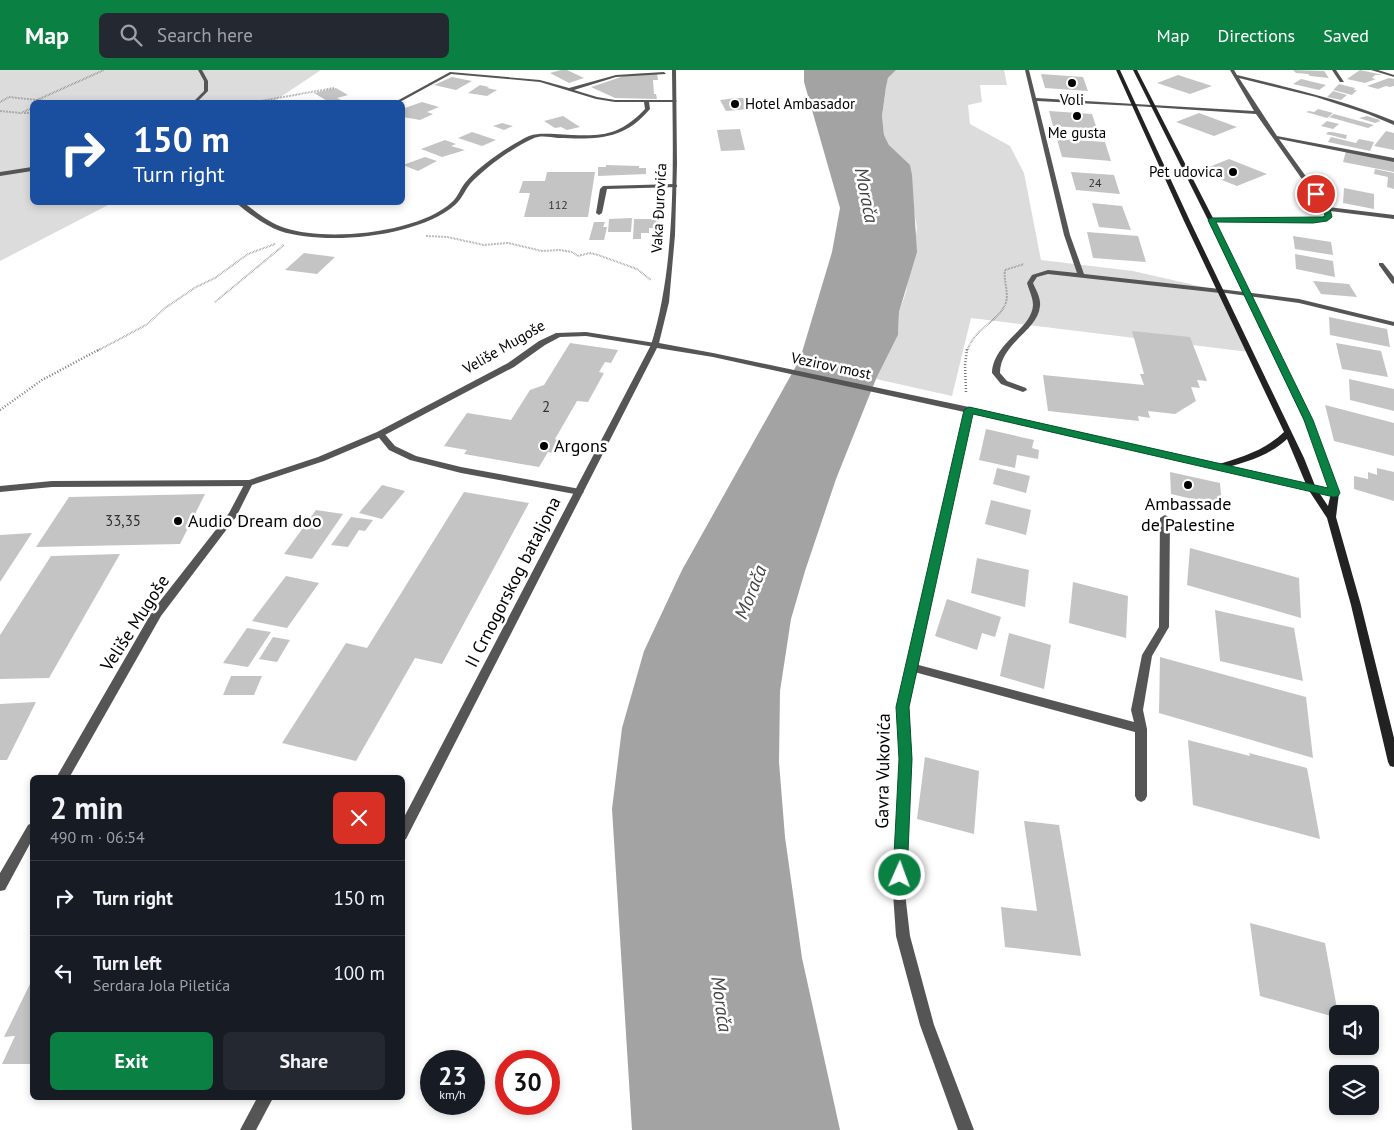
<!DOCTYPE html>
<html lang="en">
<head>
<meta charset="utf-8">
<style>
  body { margin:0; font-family:"PT Sans",sans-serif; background:#242831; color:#f1f3f6; height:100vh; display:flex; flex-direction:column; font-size:19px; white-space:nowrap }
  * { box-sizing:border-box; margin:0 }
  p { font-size:16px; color:#9ea1a6 }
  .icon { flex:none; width:28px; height:28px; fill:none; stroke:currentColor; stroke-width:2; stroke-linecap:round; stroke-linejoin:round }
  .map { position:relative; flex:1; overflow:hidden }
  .panel { position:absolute; left:30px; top:705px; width:375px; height:325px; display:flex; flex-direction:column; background:#171b24; border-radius:8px; box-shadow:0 2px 8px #0003 }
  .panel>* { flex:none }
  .top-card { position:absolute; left:30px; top:30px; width:375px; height:105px; border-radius:8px; box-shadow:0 2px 8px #0003; background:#1a4fa0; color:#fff; overflow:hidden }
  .fabs { position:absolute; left:1329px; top:935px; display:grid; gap:10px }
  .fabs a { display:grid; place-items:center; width:50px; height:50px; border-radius:8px; background:#171b24; box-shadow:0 2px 8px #0003; font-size:25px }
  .speed { position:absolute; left:420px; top:980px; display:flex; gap:10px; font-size:25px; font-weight:700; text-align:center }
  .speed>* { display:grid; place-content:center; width:65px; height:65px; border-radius:50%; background:#171b24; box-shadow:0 2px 8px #0003; line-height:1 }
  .speed small { font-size:12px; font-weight:400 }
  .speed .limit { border:8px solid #d22; background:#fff; color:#111 }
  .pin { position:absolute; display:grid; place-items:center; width:42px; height:42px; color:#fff; margin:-21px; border:2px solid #fff; border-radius:50%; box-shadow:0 1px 5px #0007 }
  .me { position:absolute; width:55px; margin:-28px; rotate:2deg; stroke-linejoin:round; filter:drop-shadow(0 0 4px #0008) }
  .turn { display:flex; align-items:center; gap:18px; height:105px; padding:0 20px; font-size:22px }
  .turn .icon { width:65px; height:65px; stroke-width:2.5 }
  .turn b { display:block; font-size:35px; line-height:42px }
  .round { display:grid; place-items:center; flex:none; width:52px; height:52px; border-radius:8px; background:#242831 }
  .head { display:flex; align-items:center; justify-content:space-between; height:85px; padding:0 20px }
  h1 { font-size:30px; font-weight:600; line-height:38px }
  .cta { display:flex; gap:10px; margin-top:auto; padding:10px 20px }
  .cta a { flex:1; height:58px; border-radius:8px; background:#0b8043; color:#fff; font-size:20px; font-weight:600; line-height:58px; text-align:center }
  .cta a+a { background:#242831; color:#f1f3f6 }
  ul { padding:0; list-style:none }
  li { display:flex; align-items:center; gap:15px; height:75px; padding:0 20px; border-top:1px solid #363941 }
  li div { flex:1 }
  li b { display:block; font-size:19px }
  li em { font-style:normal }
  header { display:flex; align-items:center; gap:30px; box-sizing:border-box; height:70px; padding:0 25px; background:#0b8043; color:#fff }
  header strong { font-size:24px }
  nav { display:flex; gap:28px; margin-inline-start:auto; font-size:18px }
  .search { width:350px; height:45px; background:#242831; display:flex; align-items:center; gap:12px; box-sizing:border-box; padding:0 18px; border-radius:8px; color:#9ea1a6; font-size:19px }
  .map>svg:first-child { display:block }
  .green { fill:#dcdcdc }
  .water { fill:#a3a3a3 }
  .building { fill:#c4c4c4 }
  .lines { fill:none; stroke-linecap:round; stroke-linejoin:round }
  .path-far1 { stroke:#777; stroke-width:2; stroke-dasharray:0.5 1; stroke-linecap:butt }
  .path { stroke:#777; stroke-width:2.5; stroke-dasharray:1 2; stroke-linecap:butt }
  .service { fill:#555; fill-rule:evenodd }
  .pedestrian { fill:#555; fill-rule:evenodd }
  .minor { fill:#555; fill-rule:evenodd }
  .tertiary { fill:#555; fill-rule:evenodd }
  .secondary { fill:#222; fill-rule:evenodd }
  .route { fill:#0b8043; stroke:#07532c }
  .poi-dot { fill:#000; stroke:#fff; stroke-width:2 }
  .labels { text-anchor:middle; stroke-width:5; stroke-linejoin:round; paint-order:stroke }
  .far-number-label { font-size:12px; fill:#313131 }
  .far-poi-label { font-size:15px; fill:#000; stroke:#fff }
  .far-street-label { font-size:15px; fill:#000; stroke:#fff }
  .number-label { font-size:15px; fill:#313131 }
  .poi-label { font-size:18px; fill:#000; stroke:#fff; text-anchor:start }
  .street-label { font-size:18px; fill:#000; stroke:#fff }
  .water-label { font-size:19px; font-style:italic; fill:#444; stroke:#fff }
</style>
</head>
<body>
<header>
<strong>Map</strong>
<div class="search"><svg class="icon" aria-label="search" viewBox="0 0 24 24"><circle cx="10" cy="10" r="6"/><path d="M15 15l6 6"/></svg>Search here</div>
<nav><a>Map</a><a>Directions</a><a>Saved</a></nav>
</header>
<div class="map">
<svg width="1394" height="1060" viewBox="0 0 1394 1060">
  <rect width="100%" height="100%" fill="#fff"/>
  <path class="green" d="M 0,0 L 321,0 L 273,32 L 32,32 L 32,132 L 112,133 L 0,191 Z
    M 896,0 L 1004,0 L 1007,15 L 980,15 L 982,32 L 968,35 L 970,54 L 1010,76 L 1024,103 L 1041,190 L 1133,201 L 1225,222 L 1249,282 L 971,248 L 952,326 L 876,309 L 898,265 L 899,242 L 906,222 L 917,158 L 912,129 L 900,86 L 889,75 L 884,65 L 882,46 L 886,17 L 888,8 Z"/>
  <path class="water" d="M 804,0 L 896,0 L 888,8 L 886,17 L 882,46 L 884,65 L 889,75 L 910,95 L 912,105 L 917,182 L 899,242 L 898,265 L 876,309 L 836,409 L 805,501 L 791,549 L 780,621 L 779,692 L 785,767 L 802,888 L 840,1060 L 632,1060 L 612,739 L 622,658 L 644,581 L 682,500 L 800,289 L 832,182 L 840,138 L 804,12 Z"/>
  <path class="building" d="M 561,0 L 567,0 L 584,8 L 569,13 L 550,3 Z
    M 1293,0 L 1324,1 L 1329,8 L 1310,6 L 1308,4 L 1296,3 Z
    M 1360,0 L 1383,5 L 1375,5 L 1372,8 L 1376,9 L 1365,13 L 1347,9 Z
    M 657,3 L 658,10 L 653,10 L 654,24 L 656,24 L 657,29 L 615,28 L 591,17 L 630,4 Z
    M 1041,4 L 1083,7 L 1088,21 L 1045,18 Z
    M 1178,5 L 1212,16 L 1190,24 L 1157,13 Z
    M 452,7 L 472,11 L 456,20 L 434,15 Z
    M 1389,8 L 1394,9 L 1394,16 L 1390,17 L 1386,16 L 1378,19 L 1367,16 Z
    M 1301,9 L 1326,15 L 1319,20 L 1293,14 Z
    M 1339,14 L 1355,18 L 1354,20 L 1357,20 L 1352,25 L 1333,20 Z
    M 480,15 L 489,17 L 487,18 L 497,20 L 487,26 L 468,23 Z
    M 336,18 L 348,25 L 337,28 L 345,32 L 329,32 L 314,23 Z
    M 1333,21 L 1347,25 L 1341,30 L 1327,27 Z
    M 736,28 L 743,28 L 750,39 L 726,41 L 720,30 Z
    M 422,32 L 439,37 L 427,42 L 433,44 L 420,50 L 403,47 L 405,46 L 402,45 L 402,39 Z
    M 1318,39 L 1333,43 L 1327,48 L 1306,42 L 1309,41 L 1314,42 Z
    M 1049,41 L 1092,44 L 1097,59 L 1053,56 Z
    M 1199,43 L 1237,57 L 1214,66 L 1176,52 Z
    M 1334,44 L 1374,55 L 1368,58 L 1329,47 Z
    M 563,46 L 580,57 L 567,60 L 561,57 L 555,58 L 544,51 Z
    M 1367,46 L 1380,50 L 1378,50 L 1381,51 L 1375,53 L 1359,48 Z
    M 1327,51 L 1339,54 L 1333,59 L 1321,56 Z
    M 502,53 L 513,56 L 504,60 L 493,56 Z
    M 740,59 L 745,80 L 721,81 L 717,60 Z
    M 1386,61 L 1394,63 L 1394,80 L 1374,76 Z
    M 472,62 L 496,70 L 482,76 L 458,68 Z
    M 1328,62 L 1332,62 L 1347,65 L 1346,69 L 1326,64 Z
    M 1331,67 L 1356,73 L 1359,69 L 1374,72 L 1370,81 L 1328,72 Z
    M 1057,69 L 1105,72 L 1111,91 L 1062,87 Z
    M 445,70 L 456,74 L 451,76 L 465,80 L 442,87 L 421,79 Z
    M 1346,81 L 1394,90 L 1394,102 L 1343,92 Z
    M 425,87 L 437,91 L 418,101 L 403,95 Z
    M 1229,89 L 1267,104 L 1237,116 L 1199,101 Z
    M 606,95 L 639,96 L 639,98 L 646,98 L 646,104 L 598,106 L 598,97 L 606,97 Z
    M 1375,99 L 1394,103 L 1394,119 L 1387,117 L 1388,107 L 1374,104 Z
    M 547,102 L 595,102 L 588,147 L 524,147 L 530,123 L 519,123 L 523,111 L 545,111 Z
    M 1071,102 L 1114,105 L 1120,124 L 1076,120 Z
    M 1344,118 L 1374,124 L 1374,139 L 1343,133 Z
    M 1092,133 L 1122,136 L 1131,160 L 1099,157 Z
    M 632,148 L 631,162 L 608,162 L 609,149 Z
    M 634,149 L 658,149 L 659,158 L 649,158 L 649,163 L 641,163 L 641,169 L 633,169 Z
    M 594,152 L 605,152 L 603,157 L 607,157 L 604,170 L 589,170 Z
    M 1087,162 L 1138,166 L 1146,192 L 1093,188 Z
    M 1293,166 L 1331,172 L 1333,185 L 1295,179 Z
    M 304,183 L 335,187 L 317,204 L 285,200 Z
    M 1295,184 L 1333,191 L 1335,207 L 1296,199 Z
    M 1313,211 L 1349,214 L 1357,227 L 1321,224 Z
    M 1329,247 L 1387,259 L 1390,277 L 1330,265 Z
    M 1132,261 L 1190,267 L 1207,311 L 1197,310 L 1200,318 L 1191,317 L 1196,331 L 1175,344 L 1148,341 L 1150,348 L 1138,346 L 1139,351 L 1048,341 L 1043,305 L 1144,315 L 1140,304 L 1144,304 Z
    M 570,273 L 618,280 L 611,293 L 605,292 L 599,302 L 604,303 L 588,332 L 577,331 L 555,369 L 558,370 L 552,383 L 548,382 L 539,397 L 464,384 L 467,380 L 444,376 L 467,343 L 511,350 L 530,320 L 544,315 Z
    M 1336,273 L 1381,281 L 1388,307 L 1342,299 Z
    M 1349,309 L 1394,319 L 1394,341 L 1350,330 Z
    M 1325,335 L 1394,353 L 1394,386 L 1334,371 Z
    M 986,359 L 1034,370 L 1032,378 L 1039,380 L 1038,389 L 1017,385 L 1015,398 L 979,390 Z
    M 997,398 L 1030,406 L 1026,423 L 993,414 Z
    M 1377,398 L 1394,402 L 1394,431 L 1354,419 L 1354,406 L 1368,409 L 1368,402 L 1377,405 Z
    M 1170,402 L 1220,413 L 1222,436 L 1171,424 Z
    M 382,415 L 405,421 L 382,449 L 359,443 Z
    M 464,422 L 529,433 L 442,594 L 415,588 L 356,691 L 282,673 L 346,573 L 367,578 Z
    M 205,424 L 180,474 L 36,477 L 69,427 Z
    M 991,430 L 1031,440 L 1026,465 L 985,454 Z
    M 316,440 L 343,444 L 312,489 L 284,484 Z
    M 351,447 L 373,450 L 365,461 L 359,460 L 348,477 L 331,475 Z
    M 32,463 L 0,512 L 0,465 Z
    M 1190,478 L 1299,508 L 1301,548 L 1187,515 Z
    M 120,484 L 49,608 L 0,609 L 0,565 L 51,486 Z
    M 977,488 L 1029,500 L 1025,537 L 971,523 Z
    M 286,506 L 319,513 L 287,558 L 252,551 Z
    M 1073,512 L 1128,526 L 1126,568 L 1069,553 Z
    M 947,529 L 1001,547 L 995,567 L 982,563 L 977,580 L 935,566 Z
    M 1215,540 L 1294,558 L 1303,611 L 1220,591 Z
    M 247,558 L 271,562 L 248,597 L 223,593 Z
    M 1009,563 L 1051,575 L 1044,619 L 1000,606 Z
    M 273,567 L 290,570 L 277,592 L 259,589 Z
    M 1160,587 L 1306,627 L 1313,688 L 1159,643 Z
    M 231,606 L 262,606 L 254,625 L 223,625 Z
    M 36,632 L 7,690 L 0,690 L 0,634 Z
    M 1188,670 L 1250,686 L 1249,683 L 1307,698 L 1320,769 L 1193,735 Z
    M 925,687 L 979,701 L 974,764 L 917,749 Z
    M 1024,751 L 1059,755 L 1081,886 L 1005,877 L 1001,837 L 1037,841 Z
    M 1250,853 L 1325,873 L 1338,944 L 1338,948 L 1260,926 Z
    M 30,914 L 32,914 L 32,994 L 2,994 L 15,966 L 4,967 Z"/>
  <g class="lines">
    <path class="path-far1" d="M 37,30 L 104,0
      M 0,32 L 9,27 L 46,31
      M 255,32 L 334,18
      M 0,41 L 21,43 L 32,38
      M 24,43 L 32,43
      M 426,166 L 447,167 L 484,175 L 508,173 L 542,181 L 560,180 L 572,182 L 578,186 L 590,183 L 598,185 L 637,199 L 651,210
      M 215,232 L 284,175
      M 97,281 L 146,255 L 165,238 L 196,217 L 215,208 L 248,184 L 275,174
      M 967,281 C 975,258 996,253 1005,235 C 1010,224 1003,211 1005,200 L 1024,194"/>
    <path class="path" d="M 966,322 L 965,295 L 967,279
      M 0,340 L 42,310 L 100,279"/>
    <path class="service" d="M 1025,0 L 1029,0 L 1036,28 L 1135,34 L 1137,35 L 1135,36 L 1037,31 L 1070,165 L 1084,204 L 1220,219 L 1223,221 L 1220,223 L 1048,204 L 1037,207 L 1033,213 C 1036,220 1041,228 1040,236 C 1038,261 1000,273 1000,303 L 1007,311 L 1026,318 L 1027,320 L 1023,322 L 1001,314 L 992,303 C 993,273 1032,259 1033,235 C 1033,228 1029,220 1027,213 L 1032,205 L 1048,200 L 1077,203 L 1064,165 Z
      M 675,114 L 677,115 L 677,117 L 607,119 L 602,143 L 599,145 L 596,143 L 600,119 L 603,116 Z
      M 380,361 L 383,362 L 395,376 L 416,386 L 461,397 L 580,419 L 584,422 L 580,425 L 461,403 L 410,390 L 389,380 L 376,364 Z
      M 249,410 L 253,413 L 249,416 L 52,417 L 0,422 L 0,416 L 52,411 Z
      M 1165,445 L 1170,448 L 1169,557 L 1152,586 L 1143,640 L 1147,659 L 1147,726 L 1145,730 L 1141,732 L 1137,730 L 1135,726 L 1135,662 L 907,600 L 906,597 L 907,594 L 911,593 L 1134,652 L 1131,640 L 1142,585 L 1159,557 L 1160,448 Z"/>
    <path class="pedestrian" d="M 198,0 L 202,0 L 208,11 L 208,21 L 197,32 L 193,32 L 204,21 L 204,11 Z
      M 32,97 L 32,101 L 0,106 L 0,102 Z"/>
    <path class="minor" d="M 1230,0 L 1234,0 L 1237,5 C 1290,18 1343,30 1394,51 L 1394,55 L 1368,44 L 1316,27 L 1239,8 L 1277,66 L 1394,88 L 1394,92 L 1279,69 L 1328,137 L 1394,145 L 1394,149 L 1330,141 L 1331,148 L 1313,153 L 1209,151 L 1209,149 L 1211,148 L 1313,149 L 1326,146 L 1323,139 L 1256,44 L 1135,36 L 1133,35 L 1135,34 L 1254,41 Z
      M 1332,0 L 1336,0 L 1344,12 L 1340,12 Z
      M 1371,0 L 1378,0 L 1394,5 L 1394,7 Z
      M 450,2 L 540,10 L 569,18 L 616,5 L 664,2 L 666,4 L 616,7 L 574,20 L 597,27 L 615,30 L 675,30 L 677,31 L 675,32 L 649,32 L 650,39 C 623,71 597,69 558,68 C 549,67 540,65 532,69 C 512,78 485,98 470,114 C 465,120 462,129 455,135 C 418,167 326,176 280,161 C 264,155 248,143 235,132 L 243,132 C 256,142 269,153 285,158 C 327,172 419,163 452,132 C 458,127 460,119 465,113 C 478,96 510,75 529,66 C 538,63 546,64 555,64 C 595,66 616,70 645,39 L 644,32 L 615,32 L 596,29 L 540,12 L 451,4 L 400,32 L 395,32 Z
      M 1379,193 L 1383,193 L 1394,207 L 1394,214 L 1392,213 L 1379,195 Z
      M 1220,219 L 1299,229 L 1394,252 L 1394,256 L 1299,233 L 1218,222 L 1217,221 Z
      M 586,262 L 655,273 L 659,275 L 655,277 L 586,266 L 560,267 L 545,275 L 514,297 L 383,366 L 324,391 L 252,415 L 236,447 L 161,546 L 69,708 L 56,708 L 153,540 L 229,443 L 246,411 L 318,387 L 377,362 L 508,293 L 539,271 L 556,263 Z
      M 969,337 L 973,340 L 909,637 L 912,689 L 905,823 L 910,866 L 934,955 L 974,1060 L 958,1060 L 920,955 L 896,866 L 893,823 L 900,689 L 897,637 L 965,340 Z
      M 32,753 L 32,770 L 5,820 L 0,821 L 0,803 L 28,755 Z"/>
    <path class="tertiary" d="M 672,0 L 676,0 L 677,94 L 675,165 L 669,232 L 659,273 L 713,283 L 969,337 L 1335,420 L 1339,423 L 1335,426 L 969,343 L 713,287 L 657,278 L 406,769 L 402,771 L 402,751 L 651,275 C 677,192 673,87 672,0 Z
      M 257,1028 L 273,1028 L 256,1060 L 240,1060 Z"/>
    <path class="secondary" d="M 1116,0 L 1120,0 L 1190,151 L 1304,388 L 1316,418 L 1328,436 L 1331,423 L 1304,350 L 1208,150 L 1133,0 L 1137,0 L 1214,150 L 1312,350 L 1339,423 L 1336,447 L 1361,535 L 1394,668 L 1394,697 L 1390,696 L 1388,692 L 1351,535 L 1327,448 L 1308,419 L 1287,369 C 1268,387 1242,393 1218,400 L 1214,397 L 1215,395 C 1240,388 1264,381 1284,362 L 1184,151 Z"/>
  </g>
  <path class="route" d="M 1316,123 L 1330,139 L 1332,147 L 1327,151 L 1313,153 L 1216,152 L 1313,350 L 1340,423 L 1338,426 L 1334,427 L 973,344 L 909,637 L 912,689 L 907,805 L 905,810 L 900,812 L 895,810 L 893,805 L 899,689 L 896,637 L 964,340 L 969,337 L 1328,418 L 1304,350 L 1208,150 L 1211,148 L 1323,147 L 1325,146 L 1323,139 L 1313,124 Z"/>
  <g class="poi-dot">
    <circle cx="1072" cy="13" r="5"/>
    <circle cx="735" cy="34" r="5"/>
    <circle cx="1077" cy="46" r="5"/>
    <circle cx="1233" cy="102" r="5"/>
    <circle cx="544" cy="376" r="5"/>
    <circle cx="1188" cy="415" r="5"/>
    <circle cx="178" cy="451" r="5"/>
  </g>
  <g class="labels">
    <g class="far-number-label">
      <text x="1095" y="117">24</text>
      <text x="558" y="139">112</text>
    </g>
    <g class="far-poi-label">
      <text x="1072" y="35">Voli</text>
      <text x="745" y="39" text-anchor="start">Hotel Ambasador</text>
      <text x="1077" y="68">Me gusta</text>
      <text x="1223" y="107" text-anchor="end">Pet udovica</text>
    </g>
    <g class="far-street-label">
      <text transform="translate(659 138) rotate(-87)" y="5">Vaka Đurovića</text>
      <text transform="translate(504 277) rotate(-30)" y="5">Veliše Mugoše</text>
      <text transform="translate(831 296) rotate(12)" y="5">Vezirov most</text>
    </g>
    <g class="number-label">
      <text x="546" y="342">2</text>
      <text x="123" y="456">33,35</text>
    </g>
    <g class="poi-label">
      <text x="554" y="382">Argons</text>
      <text x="1188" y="440" text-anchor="middle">Ambassade<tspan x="1188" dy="21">de Palestine</tspan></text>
      <text x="188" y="457">Audio Dream doo</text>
    </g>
    <g class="street-label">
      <text transform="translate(513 512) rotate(-63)" y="6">II Crnogorskog bataljona</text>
      <text transform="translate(135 553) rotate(-57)" y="6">Veliše Mugoše</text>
      <text transform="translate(883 701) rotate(-89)" y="6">Gavra Vukovića</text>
    </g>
    <g class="water-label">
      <text transform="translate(867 125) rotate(79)" y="7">Morača</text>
      <text transform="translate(750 522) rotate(-68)" y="7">Morača</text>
      <text transform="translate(722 934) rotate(82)" y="7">Morača</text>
    </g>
  </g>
</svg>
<div class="fabs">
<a><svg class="icon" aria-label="sound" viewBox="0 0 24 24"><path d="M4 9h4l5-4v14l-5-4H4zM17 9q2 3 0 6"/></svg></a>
<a><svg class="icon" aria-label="layers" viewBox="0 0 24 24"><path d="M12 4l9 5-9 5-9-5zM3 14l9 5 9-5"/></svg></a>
</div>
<div class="speed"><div>23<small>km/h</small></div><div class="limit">30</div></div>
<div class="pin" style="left:1316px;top:124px;background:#d93025"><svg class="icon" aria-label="arrive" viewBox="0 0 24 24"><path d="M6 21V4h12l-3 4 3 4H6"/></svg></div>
<svg class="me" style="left:900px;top:805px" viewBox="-20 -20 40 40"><circle r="17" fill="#0b8043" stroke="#fff" stroke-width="3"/><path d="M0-11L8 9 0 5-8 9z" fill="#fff"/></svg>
<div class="top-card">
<div class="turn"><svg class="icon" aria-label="right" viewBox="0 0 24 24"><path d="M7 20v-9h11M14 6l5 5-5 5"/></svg><div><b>150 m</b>Turn right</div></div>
</div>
<section class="panel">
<div class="head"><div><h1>2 min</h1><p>490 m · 06:54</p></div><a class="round" style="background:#d93025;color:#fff"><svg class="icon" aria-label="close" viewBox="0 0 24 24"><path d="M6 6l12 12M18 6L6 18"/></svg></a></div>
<ul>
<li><svg class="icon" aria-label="right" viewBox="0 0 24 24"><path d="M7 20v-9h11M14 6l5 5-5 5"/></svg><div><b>Turn right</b></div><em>150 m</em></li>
<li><svg class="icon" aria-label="left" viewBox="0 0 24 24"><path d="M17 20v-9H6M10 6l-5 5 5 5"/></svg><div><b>Turn left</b><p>Serdara Jola Piletića</p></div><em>100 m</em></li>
</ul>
<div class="cta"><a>Exit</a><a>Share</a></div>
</section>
</div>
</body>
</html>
